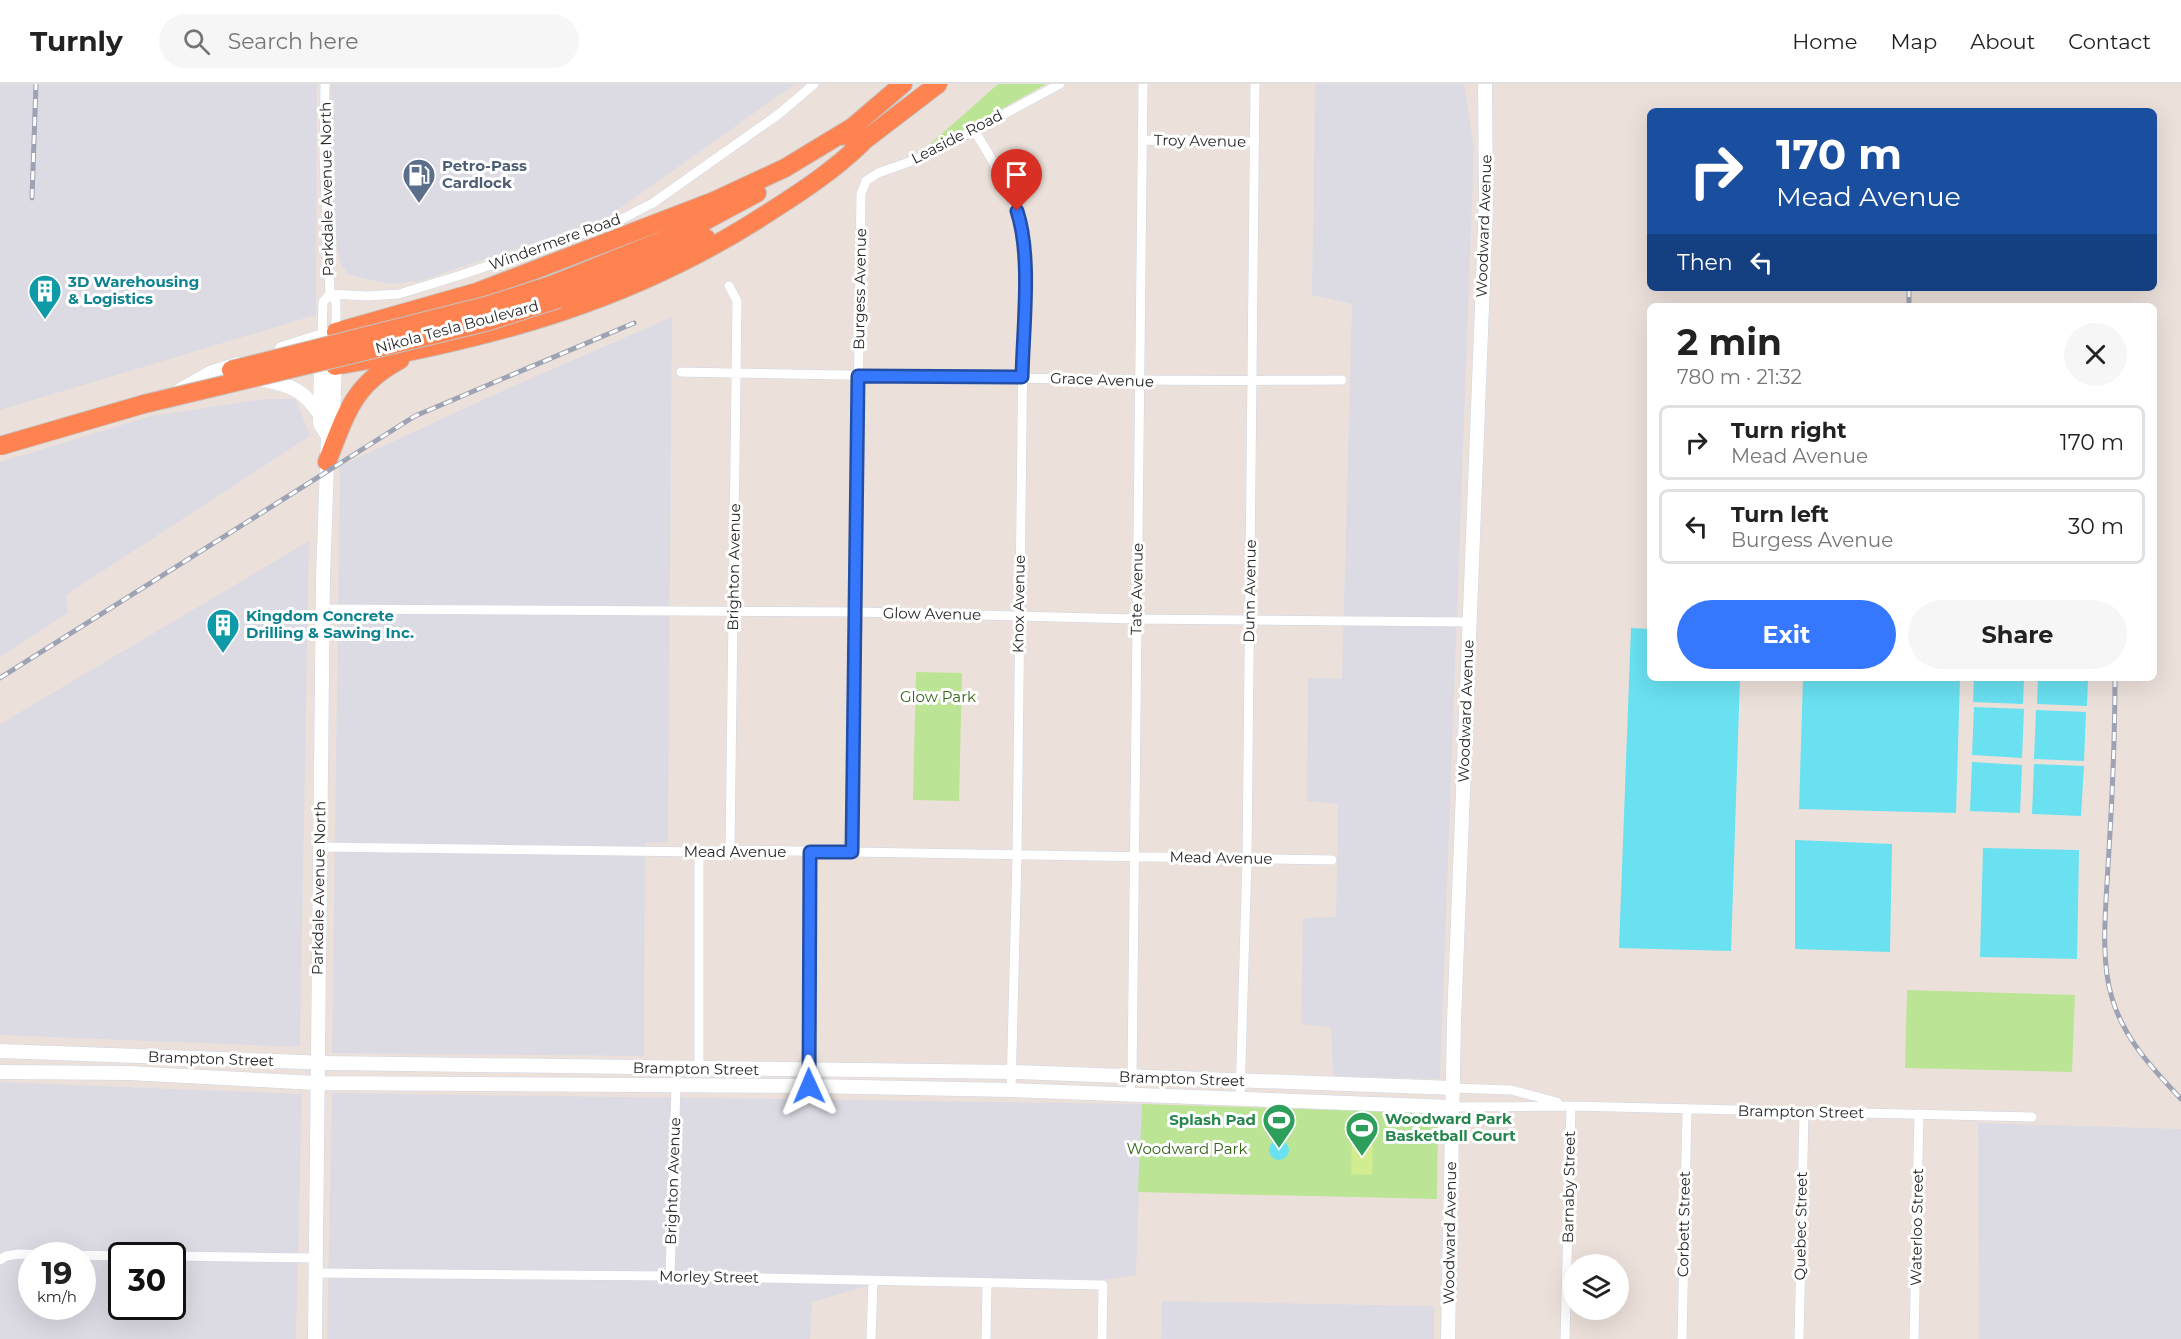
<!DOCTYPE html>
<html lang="en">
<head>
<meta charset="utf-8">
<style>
  body { margin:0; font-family:Montserrat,sans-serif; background:#f6f6f6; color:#222; height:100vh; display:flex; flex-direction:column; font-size:22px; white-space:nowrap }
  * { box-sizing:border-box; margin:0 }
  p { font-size:20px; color:#767676 }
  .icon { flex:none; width:33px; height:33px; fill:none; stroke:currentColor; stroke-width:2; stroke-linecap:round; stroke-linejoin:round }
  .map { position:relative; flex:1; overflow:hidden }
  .panel { position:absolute; left:1647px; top:219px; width:510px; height:378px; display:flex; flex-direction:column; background:#fff; border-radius:9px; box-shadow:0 6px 24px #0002 }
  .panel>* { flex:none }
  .top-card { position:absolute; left:1647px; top:24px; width:510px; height:183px; border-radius:9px; box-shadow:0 6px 24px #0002; background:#1a4fa0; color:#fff; overflow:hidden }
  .fabs { position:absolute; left:1563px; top:1170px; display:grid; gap:12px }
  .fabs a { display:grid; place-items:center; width:66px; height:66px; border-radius:50%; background:#fff; box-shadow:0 6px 24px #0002; font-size:30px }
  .speed { position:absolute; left:18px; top:1158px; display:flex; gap:12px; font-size:30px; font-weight:700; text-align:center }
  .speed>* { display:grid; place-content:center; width:78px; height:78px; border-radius:50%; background:#fff; box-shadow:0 6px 24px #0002; line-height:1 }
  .speed small { font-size:15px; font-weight:400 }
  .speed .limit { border:3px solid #111; border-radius:9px; background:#fff; color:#111 }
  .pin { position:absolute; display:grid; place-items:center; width:51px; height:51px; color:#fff; margin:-62px -26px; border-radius:50% 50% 50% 0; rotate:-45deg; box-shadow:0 0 6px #0007 }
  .pin .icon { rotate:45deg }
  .me { position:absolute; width:66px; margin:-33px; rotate:359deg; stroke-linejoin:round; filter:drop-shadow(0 0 4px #0008) }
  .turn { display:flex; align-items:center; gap:21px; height:126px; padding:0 30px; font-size:27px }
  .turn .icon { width:78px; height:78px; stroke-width:2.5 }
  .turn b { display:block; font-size:42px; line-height:51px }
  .then { display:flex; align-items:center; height:57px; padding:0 30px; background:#0003; gap:12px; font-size:22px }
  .round { display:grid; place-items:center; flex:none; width:63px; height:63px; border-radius:32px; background:#f6f6f6 }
  .head { display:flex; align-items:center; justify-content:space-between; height:102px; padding:0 30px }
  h1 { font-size:36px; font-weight:700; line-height:45px }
  .action { display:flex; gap:12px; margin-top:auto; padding:12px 30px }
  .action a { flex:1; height:69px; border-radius:36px; background:#3578fe; color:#fff; font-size:24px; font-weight:700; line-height:69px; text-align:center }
  .action a+a { background:#f6f6f6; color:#222 }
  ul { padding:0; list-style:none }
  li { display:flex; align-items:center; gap:18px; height:75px; margin:0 12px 9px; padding:0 18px; border:3px solid #e0e0e0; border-radius:9px }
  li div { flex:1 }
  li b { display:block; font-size:22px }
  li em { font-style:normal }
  header { display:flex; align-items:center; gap:36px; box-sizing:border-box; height:84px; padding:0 30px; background:#fff; border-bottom:2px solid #e0e0e0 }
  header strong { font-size:28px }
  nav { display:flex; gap:33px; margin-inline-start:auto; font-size:21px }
  .search { width:420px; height:54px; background:#f6f6f6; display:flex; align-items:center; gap:15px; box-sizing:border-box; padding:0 21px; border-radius:33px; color:#767676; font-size:22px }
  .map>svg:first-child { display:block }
  .industrial { fill:#dcdbe4; fill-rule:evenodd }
  .green { fill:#bbe494 }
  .pitch { fill:#d2ec90 }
  .water { fill:#69e1f1 }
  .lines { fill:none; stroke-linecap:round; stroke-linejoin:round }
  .street-casing { stroke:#cfd6e2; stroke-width:10 }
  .secondary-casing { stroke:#cfd6e2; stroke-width:15 }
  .highway-casing { stroke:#c3c3c3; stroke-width:20 }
  .street { stroke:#fff; stroke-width:9 }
  .secondary { stroke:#fff; stroke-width:14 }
  .highway { stroke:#ff8351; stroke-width:18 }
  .rail-casing { stroke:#9da3b4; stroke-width:5 }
  .rail { stroke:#fff; stroke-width:3; stroke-dasharray:9; stroke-linecap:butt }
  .highway-bridge-casing { stroke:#c3c3c3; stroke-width:20; stroke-linecap:butt }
  .highway-bridge { stroke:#ff8351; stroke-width:18 }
  .route-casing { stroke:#224ea5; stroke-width:15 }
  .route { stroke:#3578fe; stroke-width:10 }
  .labels { text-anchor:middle; stroke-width:6; stroke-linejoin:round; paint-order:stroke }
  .street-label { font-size:15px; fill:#292929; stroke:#fff }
  .service-label { font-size:15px; font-weight:bold; fill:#4e5e75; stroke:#fff; text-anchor:start }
  .culture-label { font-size:15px; font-weight:bold; fill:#0d838f; stroke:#fff; text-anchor:start }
  .park-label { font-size:15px; fill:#346718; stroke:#fff }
  .leisure-label { font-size:15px; font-weight:bold; fill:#27864d; stroke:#fff; text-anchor:start }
</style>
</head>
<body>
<header>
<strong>Turnly</strong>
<div class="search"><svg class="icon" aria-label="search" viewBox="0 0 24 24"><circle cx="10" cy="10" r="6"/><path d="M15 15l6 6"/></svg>Search here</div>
<nav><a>Home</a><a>Map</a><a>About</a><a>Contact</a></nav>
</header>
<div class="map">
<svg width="2181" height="1255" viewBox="0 0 2181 1255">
  <rect width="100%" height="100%" fill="#ece1da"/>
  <path class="industrial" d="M 0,0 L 317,0 L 316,231 L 0,326 Z
    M 331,0 L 795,0 L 605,135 L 420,197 L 390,200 L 349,191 L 342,182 L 338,169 L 329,104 Z
    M 1315,0 L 1464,0 L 1474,65 L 1440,995 L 1333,992 L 1331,943 L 1301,940 L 1303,834 L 1336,833 L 1338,720 L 1307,717 L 1308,594 L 1342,595 L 1352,220 L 1312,211 Z
    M 672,233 L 668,758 L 645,759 L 644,972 L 332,969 L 340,382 L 509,304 Z
    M 264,315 L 296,315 L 310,352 L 66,511 L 68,529 L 0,573 L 0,378 L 151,332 Z
    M 309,457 L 300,963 L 0,951 L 0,640 Z
    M 0,998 L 302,1010 L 296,1255 L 0,1255 ZM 32,1172 L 82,1172 L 82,1222 L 32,1222 ZM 122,1172 L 172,1172 L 172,1222 L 122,1222 Z
    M 332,1009 L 1142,1020 L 1136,1191 L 1104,1196 L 888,1196 L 812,1218 L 810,1255 L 327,1255 Z
    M 1978,1039 L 2181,1045 L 2181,1255 L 1979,1255 Z
    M 1162,1217 L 1434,1222 L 1434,1255 L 1161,1255 Z"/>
  <path class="green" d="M 998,0 L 1046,0 L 931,65 L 928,62 Z
    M 916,588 L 962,589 L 959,717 L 913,716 Z
    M 1907,906 L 2075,911 L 2072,988 L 1905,984 Z
    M 1142,1020 L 1433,1029 L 1438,1033 L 1437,1115 L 1138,1108 Z"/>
  <path class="pitch" d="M 1352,1055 L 1373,1055 L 1372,1091 L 1351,1090 Z"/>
  <path class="water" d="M 1631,544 L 1650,545 L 1650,594 L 1740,594 L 1731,867 L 1619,864 Z
    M 1803,594 L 1960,594 L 1956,729 L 1799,725 Z
    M 1974,594 L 2024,594 L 2023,620 L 1973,618 Z
    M 2038,594 L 2088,594 L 2087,622 L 2037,620 Z
    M 1974,623 L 2024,625 L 2022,674 L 1972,671 Z
    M 2036,626 L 2086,628 L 2084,677 L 2034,675 Z
    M 1972,678 L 2022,681 L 2020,729 L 1970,727 Z
    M 2034,680 L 2084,682 L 2081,732 L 2032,730 Z
    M 1795,756 L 1892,760 L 1890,868 L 1795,865 Z
    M 1983,764 L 2079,766 L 2077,875 L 1980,873 Z
    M1269 1066a10 10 0 1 1 20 0a10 10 0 1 1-20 0Z"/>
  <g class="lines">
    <defs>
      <path id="street" d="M 325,0 L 324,72 L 330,210 L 336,218 L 336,248
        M 974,46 C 999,87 1021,120 1024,170 L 1017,772 L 1011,1006
        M 1144,56 L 1255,58
        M 729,202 L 737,217 L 730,766
        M 330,210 L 367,212 L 399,210 L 461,191 L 616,138 L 653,119 L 779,30 L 814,0
        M 322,252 L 323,218 L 330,210
        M 681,288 C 902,292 1122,298 1342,296
        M 323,525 L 857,528 L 1136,535 L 1469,538
        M 319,763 L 699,768 L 730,766 L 1332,776
        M 852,768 L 861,110 L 866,97 L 878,89 L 926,72 L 1060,0
        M 699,986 L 699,768
        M 809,1002 L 810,768
        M 1453,1004 L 1511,1006 L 1557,1018
        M 1129,1010 L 1132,994 L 1143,0
        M 1240,1014 L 1247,774 L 1255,0
        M 1452,1023 L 1571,1022 L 2032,1033
        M 172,1172 L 316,1174
        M 0,1176 L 6,1172 L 18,1170 L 122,1172
        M 316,1189 L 670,1192 L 1103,1201 L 1102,1255
        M 670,1192 L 676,1002
        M 871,1255 L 873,1197
        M 986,1255 L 987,1199
        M 1565,1255 L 1571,1022
        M 1682,1255 L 1687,1026
        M 1799,1255 L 1804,1028
        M 1914,1255 L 1919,1030"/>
      <path id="secondary" d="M 282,265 L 336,248
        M 321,270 L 320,340 L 328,352
        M 264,296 C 291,301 305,307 320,331
        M 180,306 L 210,289 L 238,280
        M 0,967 L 329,979 L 1013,988 L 1453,1004
        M 0,988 L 129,989 L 316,999 L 809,1002 L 1011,1006 L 1452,1023
        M 315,1255 L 323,494 L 328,352 L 333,340 L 335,274
        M 1448,1255 L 1454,937 L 1486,120 L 1485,0"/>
      <path id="highway" d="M 842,52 L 903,0
        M 853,65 L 938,0
        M 554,200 L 688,146 L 757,109
        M 558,215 L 706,154
        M 336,248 L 477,208 L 714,117 L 785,84 L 851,44
        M 335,282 C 495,254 634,217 771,127 C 804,106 834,86 862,59
        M 327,378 C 346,331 352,301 400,276"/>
    </defs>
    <use href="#street" class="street-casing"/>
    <use href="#secondary" class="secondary-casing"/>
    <use href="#highway" class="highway-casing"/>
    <use href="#street" class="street"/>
    <use href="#secondary" class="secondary"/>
    <use href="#highway" class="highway"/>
    <defs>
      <path id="rail" d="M 32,114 L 36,0
        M 1909,204 L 1909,222
        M 0,594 L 415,332 L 634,239
        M 2115,594 C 2115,657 2112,719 2108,782 C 2106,822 2100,876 2112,914 C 2124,955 2153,985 2181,1015"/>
    </defs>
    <use href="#rail" class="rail-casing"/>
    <use href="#rail" class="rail"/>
    <defs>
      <path id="highway-bridge" d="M 231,286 L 489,221 L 554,200
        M 0,362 L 144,320 L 486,238 L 558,215"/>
    </defs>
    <use href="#highway-bridge" class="highway-bridge-casing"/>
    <use href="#highway-bridge" class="highway-bridge"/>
  </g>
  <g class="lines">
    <defs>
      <path id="route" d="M 809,1002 L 810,768 L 852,768 L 858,292 L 1022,293 C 1023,244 1032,172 1017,127"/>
    </defs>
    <use href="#route" class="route-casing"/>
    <use href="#route" class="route"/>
  </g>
  <defs>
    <symbol id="fuel-pin" viewBox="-11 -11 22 30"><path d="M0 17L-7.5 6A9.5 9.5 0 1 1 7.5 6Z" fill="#5c6f8a" stroke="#fff"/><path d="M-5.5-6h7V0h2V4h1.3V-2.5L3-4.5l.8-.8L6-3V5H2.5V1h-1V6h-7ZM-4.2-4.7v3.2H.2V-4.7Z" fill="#fff"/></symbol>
    <symbol id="building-pin" viewBox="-11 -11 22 30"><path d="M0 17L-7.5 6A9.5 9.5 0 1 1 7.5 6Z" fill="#0f9aa8" stroke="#fff"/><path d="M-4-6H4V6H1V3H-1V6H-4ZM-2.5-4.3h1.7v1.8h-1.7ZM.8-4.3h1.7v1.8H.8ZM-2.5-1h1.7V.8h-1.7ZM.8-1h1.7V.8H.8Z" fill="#fff"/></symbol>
    <symbol id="stadium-pin" viewBox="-11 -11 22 30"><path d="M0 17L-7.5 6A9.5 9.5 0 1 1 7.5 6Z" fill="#2e9e5b" stroke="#fff"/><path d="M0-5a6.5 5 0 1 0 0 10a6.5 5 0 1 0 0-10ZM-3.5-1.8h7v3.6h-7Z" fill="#fff"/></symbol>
  </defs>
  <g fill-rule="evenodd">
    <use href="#fuel-pin" x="400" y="72" width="38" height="52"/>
    <use href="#building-pin" x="26" y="188" width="38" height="52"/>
    <use href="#building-pin" x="204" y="522" width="38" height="52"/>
    <use href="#stadium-pin" x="1260" y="1017" width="38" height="52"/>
    <use href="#stadium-pin" x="1343" y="1025" width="38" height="52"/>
  </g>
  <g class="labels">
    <g class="street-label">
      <text transform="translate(957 53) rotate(-27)" y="5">Leaside Road</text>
      <text transform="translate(1200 57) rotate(1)" y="5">Troy Avenue</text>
      <text transform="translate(327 105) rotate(-91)" y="5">Parkdale Avenue North</text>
      <text transform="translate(1484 142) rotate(-88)" y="5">Woodward Avenue</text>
      <text transform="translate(555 158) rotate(-20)" y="5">Windermere Road</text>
      <text transform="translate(860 205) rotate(-89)" y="5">Burgess Avenue</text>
      <text transform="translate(457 243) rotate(-15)" y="5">Nikola Tesla Boulevard</text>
      <text transform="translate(1102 296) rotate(2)" y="5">Grace Avenue</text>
      <text transform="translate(734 483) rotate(-89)" y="5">Brighton Avenue</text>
      <text transform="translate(1137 505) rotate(-89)" y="5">Tate Avenue</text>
      <text transform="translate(1250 507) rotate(-89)" y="5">Dunn Avenue</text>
      <text transform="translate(1019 520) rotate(-89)" y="5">Knox Avenue</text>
      <text transform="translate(932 530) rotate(1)" y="5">Glow Avenue</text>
      <text transform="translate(1466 627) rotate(-88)" y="5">Woodward Avenue</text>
      <text x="735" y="773">Mead Avenue</text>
      <text transform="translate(1221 774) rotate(1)" y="5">Mead Avenue</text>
      <text transform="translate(319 804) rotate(-89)" y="5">Parkdale Avenue North</text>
      <text transform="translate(211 975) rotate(2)" y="5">Brampton Street</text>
      <text transform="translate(696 985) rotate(1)" y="5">Brampton Street</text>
      <text transform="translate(1182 995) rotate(2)" y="5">Brampton Street</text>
      <text transform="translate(1801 1028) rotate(1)" y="5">Brampton Street</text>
      <text transform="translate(673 1097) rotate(-88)" y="5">Brighton Avenue</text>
      <text transform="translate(1569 1103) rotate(-89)" y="5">Barnaby Street</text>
      <text transform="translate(1684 1140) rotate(-89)" y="5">Corbett Street</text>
      <text transform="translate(1801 1142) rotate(-89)" y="5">Quebec Street</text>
      <text transform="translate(1917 1143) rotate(-89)" y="5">Waterloo Street</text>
      <text transform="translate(1450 1149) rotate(-89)" y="5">Woodward Avenue</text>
      <text transform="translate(709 1193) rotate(1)" y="5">Morley Street</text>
    </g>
    <g class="service-label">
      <text x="442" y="87">Petro-Pass<tspan x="442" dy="17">Cardlock</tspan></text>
    </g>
    <g class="culture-label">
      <text x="68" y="203">3D Warehousing<tspan x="68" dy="17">&amp; Logistics</tspan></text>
      <text x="246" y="537">Kingdom Concrete<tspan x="246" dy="17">Drilling &amp; Sawing Inc.</tspan></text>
    </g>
    <g class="park-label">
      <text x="938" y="618">Glow Park</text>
      <text x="1187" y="1070">Woodward Park</text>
    </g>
    <g class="leisure-label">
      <text x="1385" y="1040">Woodward Park<tspan x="1385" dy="17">Basketball Court</tspan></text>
      <text x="1256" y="1041" text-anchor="end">Splash Pad</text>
    </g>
  </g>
</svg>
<div class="fabs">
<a><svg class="icon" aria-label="layers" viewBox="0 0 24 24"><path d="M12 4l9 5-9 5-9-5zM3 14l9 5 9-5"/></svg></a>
</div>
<div class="speed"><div>19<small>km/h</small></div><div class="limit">30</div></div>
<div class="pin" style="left:1017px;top:127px;background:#d93025"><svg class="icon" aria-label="arrive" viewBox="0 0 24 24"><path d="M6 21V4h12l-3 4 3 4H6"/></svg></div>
<svg class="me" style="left:809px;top:1002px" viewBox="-20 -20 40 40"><path d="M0-17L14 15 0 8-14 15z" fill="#3578fe" stroke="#fff" stroke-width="4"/></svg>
<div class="top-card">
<div class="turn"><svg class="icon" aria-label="right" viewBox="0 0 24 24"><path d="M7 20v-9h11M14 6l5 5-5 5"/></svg><div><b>170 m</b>Mead Avenue</div></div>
<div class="then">Then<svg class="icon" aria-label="left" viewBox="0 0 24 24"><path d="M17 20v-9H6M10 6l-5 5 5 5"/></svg></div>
</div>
<section class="panel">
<div class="head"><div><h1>2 min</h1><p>780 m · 21:32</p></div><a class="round"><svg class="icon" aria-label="close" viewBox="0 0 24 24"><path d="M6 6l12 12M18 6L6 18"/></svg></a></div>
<ul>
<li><svg class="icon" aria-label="right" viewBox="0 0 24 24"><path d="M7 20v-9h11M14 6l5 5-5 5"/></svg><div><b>Turn right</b><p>Mead Avenue</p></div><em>170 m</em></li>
<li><svg class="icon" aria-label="left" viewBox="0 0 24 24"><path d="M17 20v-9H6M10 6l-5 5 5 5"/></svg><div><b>Turn left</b><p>Burgess Avenue</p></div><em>30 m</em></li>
</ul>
<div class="action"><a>Exit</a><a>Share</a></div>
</section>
</div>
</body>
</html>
